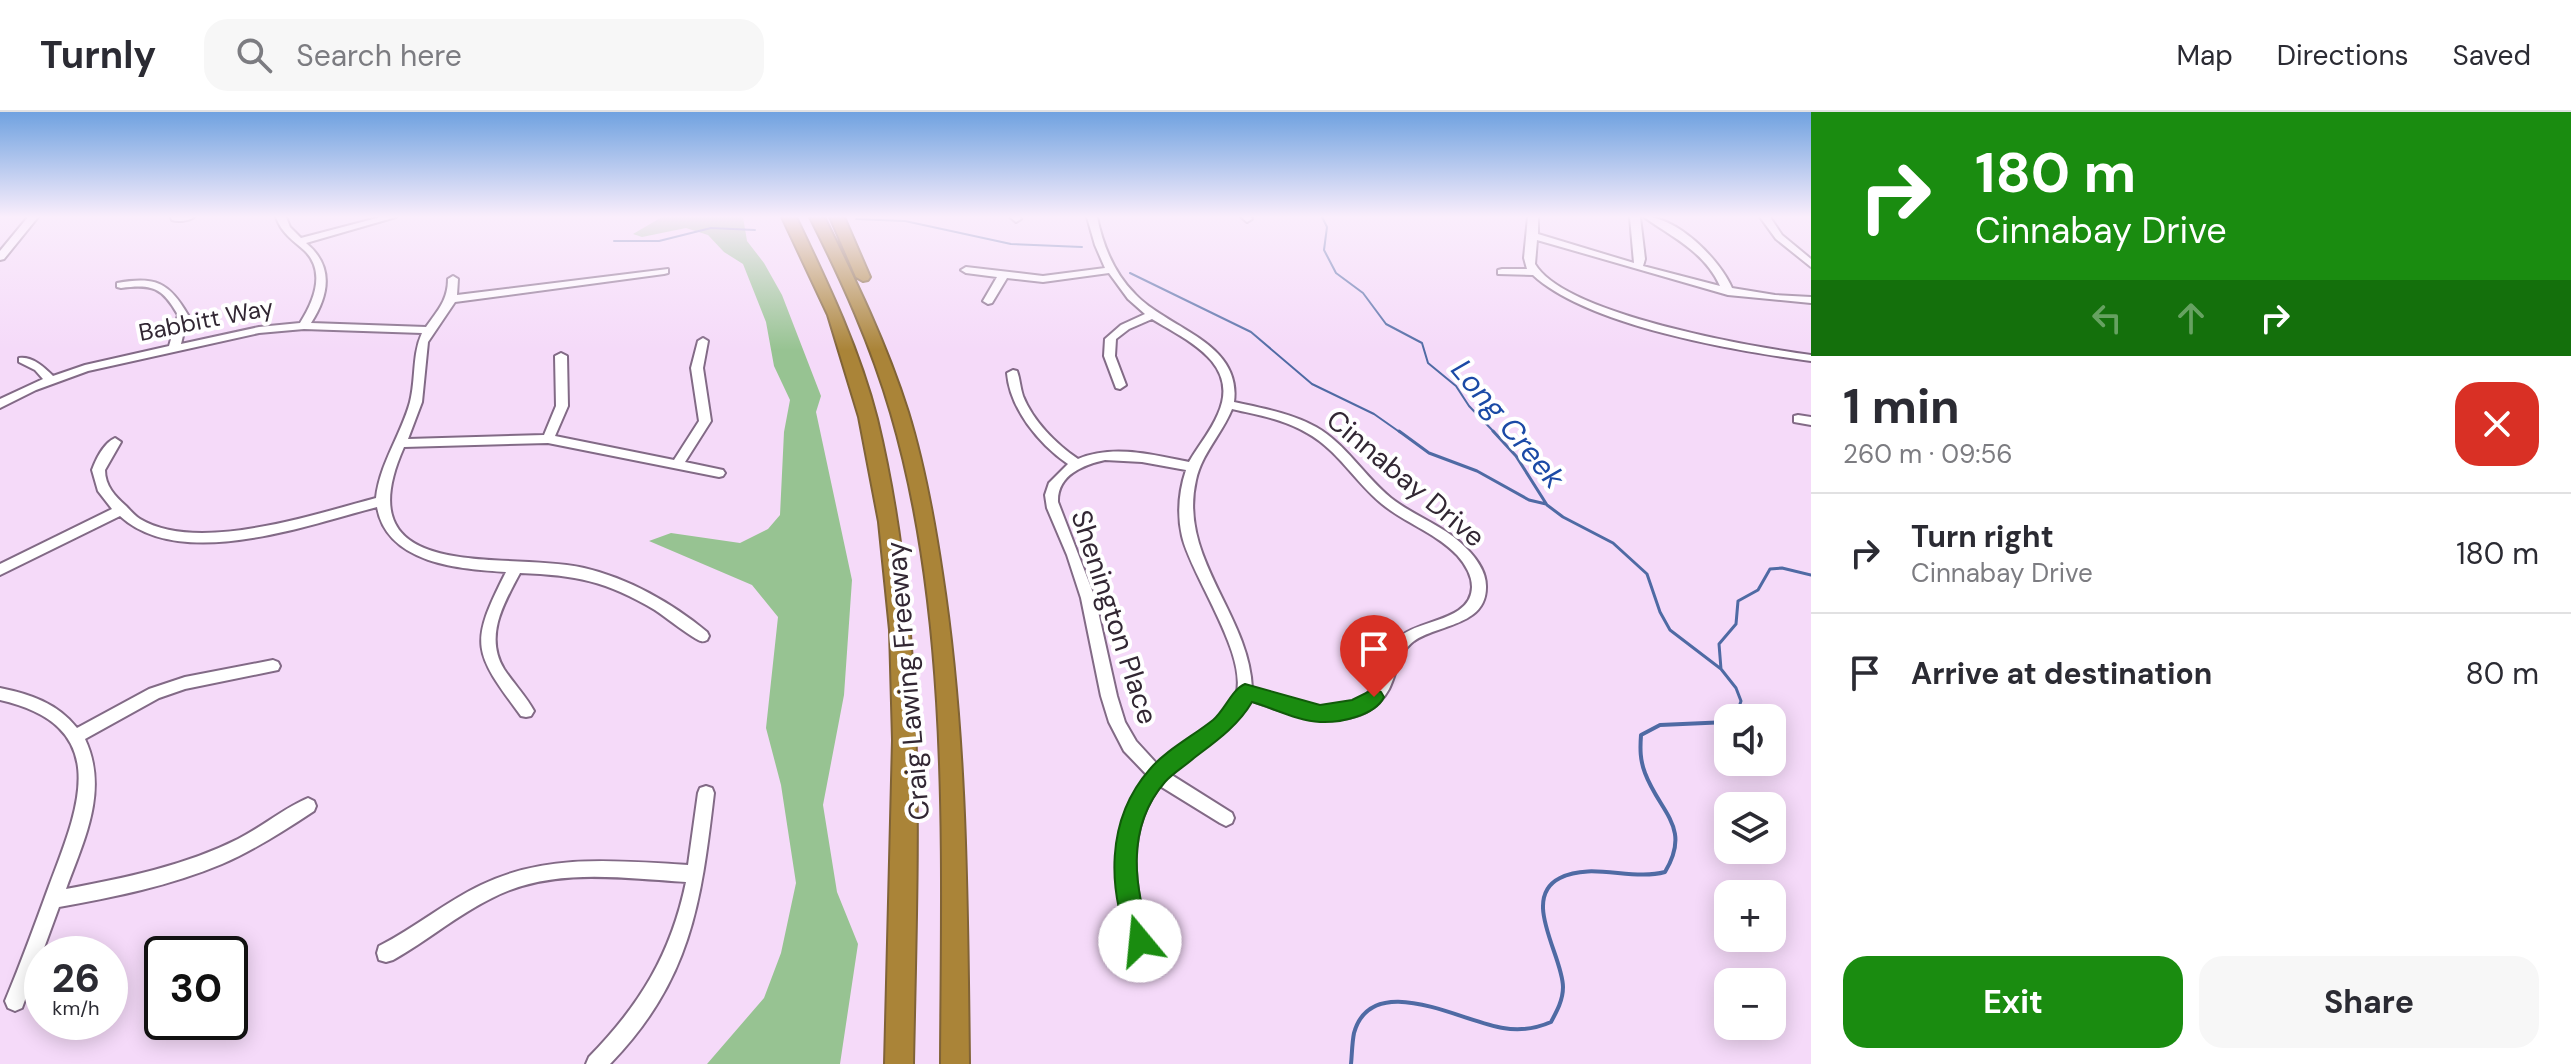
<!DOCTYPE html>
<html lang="en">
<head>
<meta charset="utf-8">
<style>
  body { margin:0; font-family:"DM Sans",sans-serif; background:#f7f7f7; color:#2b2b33; height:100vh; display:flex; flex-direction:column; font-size:30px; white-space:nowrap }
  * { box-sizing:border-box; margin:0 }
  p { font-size:26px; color:#7c7c81 }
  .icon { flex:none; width:44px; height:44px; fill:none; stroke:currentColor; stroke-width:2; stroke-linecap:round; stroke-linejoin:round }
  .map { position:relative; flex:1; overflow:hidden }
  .details { display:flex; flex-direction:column; background:#fff; width:760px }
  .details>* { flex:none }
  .top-card { background:#1a8c10; color:#fff; overflow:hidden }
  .tools { position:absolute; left:1714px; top:592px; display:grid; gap:16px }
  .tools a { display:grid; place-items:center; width:72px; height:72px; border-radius:16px; background:#fff; box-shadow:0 4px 20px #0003; font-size:40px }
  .speed { position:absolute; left:24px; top:824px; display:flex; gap:16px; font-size:40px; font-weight:700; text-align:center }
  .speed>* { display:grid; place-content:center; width:104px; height:104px; border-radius:50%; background:#fff; box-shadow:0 4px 20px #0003; line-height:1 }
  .speed small { font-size:20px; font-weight:400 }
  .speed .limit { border:4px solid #111; border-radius:12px; background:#fff; color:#111 }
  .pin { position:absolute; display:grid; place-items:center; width:68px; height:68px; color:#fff; margin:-82px -34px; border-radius:50% 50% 50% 0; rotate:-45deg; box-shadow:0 0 8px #0007 }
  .pin .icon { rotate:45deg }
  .me { position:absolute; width:88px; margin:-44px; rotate:343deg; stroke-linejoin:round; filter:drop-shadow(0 0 6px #0008) }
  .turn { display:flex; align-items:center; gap:28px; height:168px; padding:0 32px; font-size:36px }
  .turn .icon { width:104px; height:104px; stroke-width:2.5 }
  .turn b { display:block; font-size:56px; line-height:68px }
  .lanes { display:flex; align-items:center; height:76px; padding:0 32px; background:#0003; justify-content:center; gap:40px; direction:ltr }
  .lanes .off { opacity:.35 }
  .round { display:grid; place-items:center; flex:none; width:84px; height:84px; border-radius:24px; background:#f7f7f7 }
  .overview { display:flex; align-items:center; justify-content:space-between; height:136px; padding:0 32px }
  h1 { font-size:48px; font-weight:700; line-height:60px }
  .button { display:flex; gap:16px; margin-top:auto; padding:16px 32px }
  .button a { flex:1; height:92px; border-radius:24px; background:#1a8c10; color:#fff; font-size:32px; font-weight:700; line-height:92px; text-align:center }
  .button a+a { background:#f7f7f7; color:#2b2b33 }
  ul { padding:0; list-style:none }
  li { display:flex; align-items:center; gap:24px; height:120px; padding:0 32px; border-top:2px solid #e1e1e2 }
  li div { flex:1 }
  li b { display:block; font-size:30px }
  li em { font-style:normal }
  header { display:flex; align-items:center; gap:48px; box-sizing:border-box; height:112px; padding:0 40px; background:#fff; border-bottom:2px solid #e1e1e2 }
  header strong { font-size:38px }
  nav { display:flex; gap:44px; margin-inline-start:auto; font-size:28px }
  .search { width:560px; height:72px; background:#f7f7f7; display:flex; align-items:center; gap:20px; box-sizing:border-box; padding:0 28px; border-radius:24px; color:#7c7c81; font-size:30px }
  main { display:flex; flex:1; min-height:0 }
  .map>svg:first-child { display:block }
  .green { fill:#97c392 }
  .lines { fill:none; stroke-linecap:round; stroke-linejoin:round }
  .stream-far2 { stroke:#4f6aa4; stroke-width:2 }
  .stream-far1 { stroke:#4f6aa4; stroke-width:3 }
  .stream { stroke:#4f6aa4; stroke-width:4 }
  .minor-casing { stroke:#826a86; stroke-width:4 }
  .highway-casing { stroke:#806336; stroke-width:4 }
  .minor { fill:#fff; fill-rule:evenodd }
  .highway { fill:#aa8438; fill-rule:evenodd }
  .route { fill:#1a8c10; stroke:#115b0a; stroke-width:2 }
  .labels { text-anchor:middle; stroke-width:8; stroke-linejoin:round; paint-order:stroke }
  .far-street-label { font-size:24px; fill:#322733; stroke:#fff }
  .street-label { font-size:28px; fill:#322733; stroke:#fff }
  .water-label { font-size:30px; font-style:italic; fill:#1b4aa6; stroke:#fff }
</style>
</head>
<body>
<header>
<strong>Turnly</strong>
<div class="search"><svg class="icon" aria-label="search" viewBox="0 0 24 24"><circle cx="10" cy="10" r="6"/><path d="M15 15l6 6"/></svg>Search here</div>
<nav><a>Map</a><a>Directions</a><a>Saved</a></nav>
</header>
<main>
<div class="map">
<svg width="1811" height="952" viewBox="0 0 1811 952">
  <rect width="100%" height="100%" fill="#f5daf9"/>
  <path class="green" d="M 662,105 L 743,105 L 747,129 L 764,151 L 782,183 L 821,284 L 816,300 L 852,468 L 844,583 L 823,693 L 837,780 L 858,832 L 840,952 L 707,952 L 764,886 L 781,841 L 796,771 L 781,673 L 766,616 L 778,505 L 752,473 L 649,429 L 671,421 L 740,431 L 768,417 L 780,403 L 784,320 L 790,288 L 774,254 L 766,210 L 743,152 L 724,140 L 708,123 L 686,116 L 642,125 L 633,122 Z"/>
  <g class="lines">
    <path class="stream-far2" d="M 1322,105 L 1327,115 L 1324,138 L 1336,161 L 1363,181 L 1386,212 L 1422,231 L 1428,251 L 1456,274 L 1469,294 L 1495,321
      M 856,107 L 905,109 L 1011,132 L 1082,135
      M 614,129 L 659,129 L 711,116 L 755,118
      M 1130,161 L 1251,220 L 1312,272 L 1374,302 L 1401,321"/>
    <path class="stream-far1" d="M 1399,319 L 1429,341 L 1477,359 L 1529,388 L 1546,392
      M 1493,319 L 1516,344 L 1547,393 L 1563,405 L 1613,431 L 1647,462 L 1660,500 L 1670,518 L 1721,557 L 1736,576 L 1741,589 L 1738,598
      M 1721,557 L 1719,532 L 1736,512 L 1738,489 L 1758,478 L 1770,457 L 1782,456 L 1811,463"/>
    <path class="stream" d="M 1735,606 L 1739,596
      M 1351,952 C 1352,942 1352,931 1354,921 C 1372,857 1462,910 1503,916 C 1520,919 1535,917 1551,910 C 1557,899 1563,888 1563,875 C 1563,844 1520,786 1560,766 C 1591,750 1632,769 1665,760 C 1692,715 1660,701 1645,661 C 1640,648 1640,637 1641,623 L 1660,613 L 1728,610"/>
    <defs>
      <path id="minor" d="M 28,105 L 38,105 L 4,147 L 0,148 L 0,139 Z
        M 171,105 L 194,105 C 189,109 178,110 172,108 Z
        M 276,105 L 286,105 L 290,115 L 301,126 L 381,105 L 396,105 L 306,131 C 334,154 329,183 311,211 L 426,215 C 438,198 448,188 448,167 L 453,164 L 458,167 L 457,183 L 668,157 L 668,161 L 664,162 L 455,190 L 428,230 L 422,290 L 408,327 L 544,323 L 556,294 L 555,244 L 561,241 L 567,244 L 568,294 L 555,324 L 674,348 L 699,309 L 691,256 L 698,229 L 703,226 L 708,229 L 703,256 L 711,309 L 685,350 L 723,358 L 725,361 L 723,364 L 719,365 L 548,331 L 404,335 C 341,476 508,438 584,456 C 628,466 672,491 707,520 L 709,524 L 707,528 C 705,529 703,530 701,529 C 696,529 663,503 655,498 C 606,469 576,463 520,461 C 504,491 484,524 504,557 C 513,571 526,584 534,599 L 531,604 L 526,605 L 521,604 C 473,539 469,533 506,460 C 460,457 387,452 377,395 C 307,413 181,460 120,404 L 0,463 L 0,452 L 112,397 L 98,379 L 92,358 C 96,347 104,331 115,326 L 121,330 L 105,358 C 105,374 115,384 126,394 C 130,398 135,404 140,407 C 198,442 315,402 376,386 C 380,351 401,323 410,290 C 416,267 412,243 422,221 L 304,217 L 259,221 L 88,259 L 36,278 L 0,296 L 0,287 L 43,267 L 35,258 L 19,250 L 19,246 C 32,244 44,255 53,264 L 85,253 L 169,234 L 178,203 C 162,175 152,172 121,176 L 117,175 L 117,171 C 155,164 169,170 188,203 L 181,232 L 259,215 L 300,211 C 314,189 326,160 305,139 C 293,128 282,122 276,105 Z
        M 1010,105 L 1020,105 L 1021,107 L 1016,110 Z
        M 1087,105 L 1097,105 C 1103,134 1114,161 1135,182 C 1168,217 1242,230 1234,290 C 1261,296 1291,301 1316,315 C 1346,332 1364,364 1391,386 C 1415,405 1446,414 1467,437 C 1476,446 1486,460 1486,474 C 1487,514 1438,512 1414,529 C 1398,541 1397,561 1389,577 C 1362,627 1291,604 1250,588 C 1233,622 1196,638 1170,662 L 1232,701 L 1234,706 L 1232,711 L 1226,714 L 1220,711 L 1160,674 C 1125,720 1134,776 1149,829 L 1146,835 L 1140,838 L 1134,835 C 1110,780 1110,713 1148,664 L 1124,639 L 1109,610 L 1101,584 L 1081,486 L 1067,443 L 1047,396 L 1045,383 L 1049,371 L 1068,352 C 1039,332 1010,297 1007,261 L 1013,258 L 1017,259 C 1020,267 1020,275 1023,284 C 1033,309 1056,332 1078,347 C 1113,332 1154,343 1189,350 C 1198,334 1211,319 1218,302 C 1241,251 1186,228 1152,207 L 1129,217 L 1116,227 L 1115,244 L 1126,273 L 1120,277 L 1116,276 L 1104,244 L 1105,227 L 1121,213 L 1145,202 L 1128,187 L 1109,161 L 1043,170 L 1007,166 L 992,191 L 988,192 L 983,189 L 997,165 L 966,161 L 961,158 L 966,155 L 1043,164 L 1105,156 L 1095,133 ZM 1232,297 C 1257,303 1284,307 1307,321 C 1338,338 1355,370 1382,392 C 1405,411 1436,421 1457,443 C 1465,452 1472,463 1472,475 C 1471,509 1421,507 1401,524 C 1378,543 1384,579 1353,591 C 1322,603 1282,587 1252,576 C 1249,502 1178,446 1196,368 C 1202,341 1222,322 1232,297 ZM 1105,348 L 1142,350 L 1186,358 C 1179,379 1177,402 1182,424 C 1191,465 1256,553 1233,590 C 1218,615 1180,633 1158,653 L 1136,629 L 1125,610 L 1117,584 L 1095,486 L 1058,390 C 1057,363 1083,353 1105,348 Z
        M 1241,105 L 1251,105 L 1252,107 L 1247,110 Z
        M 1528,105 L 1538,105 L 1538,122 L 1634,151 L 1630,105 L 1640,105 L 1645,147 L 1643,154 L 1720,174 C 1705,140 1672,125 1644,105 C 1677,104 1720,148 1732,176 L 1775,183 L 1811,185 L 1811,191 L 1728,183 L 1537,128 L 1535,152 C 1565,203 1753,235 1811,243 L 1811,249 C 1736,239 1588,214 1533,163 L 1498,162 L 1498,158 L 1502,157 L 1527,157 L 1524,146 Z
        M 1760,105 L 1770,105 L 1782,123 L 1811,147 L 1811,155 L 1776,127 Z
        M 1798,303 L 1811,305 L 1811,313 L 1794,310 L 1794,304 Z
        M 273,548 L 278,550 L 280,554 L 278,558 L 185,577 L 159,586 L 85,627 C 109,678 84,728 66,777 C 125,766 184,754 238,727 C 262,715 284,696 308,686 L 314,689 L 316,694 L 314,699 C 284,719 254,738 222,752 C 170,774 114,785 59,795 L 22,896 L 15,899 L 8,896 L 5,889 C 21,851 35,812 49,774 C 79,695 114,614 0,588 L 0,576 C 30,582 57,591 77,616 L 149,577 L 185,565 Z
        M 706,674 L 712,676 L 714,681 C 701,792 691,868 610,952 L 586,952 L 589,945 C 640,893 671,842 686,770 C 621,766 551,755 492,786 C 457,803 427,829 393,848 L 386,850 L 379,848 L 377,841 L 379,834 C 415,816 445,790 481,773 C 547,741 617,749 688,753 L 698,681 L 700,676 Z"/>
      <path id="highway" d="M 782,105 L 796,105 C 827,170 859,236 877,307 C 928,518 917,737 913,952 L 885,952 L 893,628 L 890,518 L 879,410 L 859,305 L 828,203 Z
        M 810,105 L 824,105 C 856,169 886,231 908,300 C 924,352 934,407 942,461 C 967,623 967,788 969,952 L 941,952 C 942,741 951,505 891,301 C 871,232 842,169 810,105 Z
        M 830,105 L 844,105 L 870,165 L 868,168 L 863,169 L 856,165 Z"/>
    </defs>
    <use href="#minor" class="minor-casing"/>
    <use href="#highway" class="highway-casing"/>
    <use href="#minor" class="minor"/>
    <use href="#highway" class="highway"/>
  </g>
  <linearGradient id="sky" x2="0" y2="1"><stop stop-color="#70a2e0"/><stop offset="0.44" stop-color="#faeefc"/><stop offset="1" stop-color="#faeefc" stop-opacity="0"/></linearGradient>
  <rect width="1811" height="238" fill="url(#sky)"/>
  <path class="route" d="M 1245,572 L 1320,593 L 1352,588 L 1374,577 L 1381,580 L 1384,585 C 1375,604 1339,611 1320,610 C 1298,609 1273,596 1252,590 C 1238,614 1215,630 1194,646 C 1185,654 1173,661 1165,670 C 1125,716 1134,776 1152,829 L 1149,837 L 1140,841 L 1132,837 C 1107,778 1105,708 1150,657 C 1166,638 1193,624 1213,608 C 1225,598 1232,577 1245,572 Z"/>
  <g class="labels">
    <g class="far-street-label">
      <text transform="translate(206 208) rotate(-11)" y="8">Babbitt Way</text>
    </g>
    <g class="street-label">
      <text transform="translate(1406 366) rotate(40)" y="10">Cinnabay Drive</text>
      <text transform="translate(1115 505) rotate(72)" y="10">Shenington Place</text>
      <text transform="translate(907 569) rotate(-95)" y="10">Craig Lawing Freeway</text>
    </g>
    <g class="water-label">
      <text transform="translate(1508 312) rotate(50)" y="10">Long Creek</text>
    </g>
  </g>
</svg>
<div class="tools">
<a><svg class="icon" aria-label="sound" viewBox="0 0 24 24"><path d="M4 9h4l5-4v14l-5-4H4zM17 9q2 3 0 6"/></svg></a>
<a><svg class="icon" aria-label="layers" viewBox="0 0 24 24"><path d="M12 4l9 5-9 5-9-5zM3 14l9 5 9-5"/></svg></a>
<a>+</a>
<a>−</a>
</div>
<div class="speed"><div>26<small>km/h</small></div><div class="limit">30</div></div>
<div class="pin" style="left:1374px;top:585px;background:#d93025"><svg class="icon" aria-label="arrive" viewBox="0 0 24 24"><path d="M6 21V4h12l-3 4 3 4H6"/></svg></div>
<svg class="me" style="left:1140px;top:829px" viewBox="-20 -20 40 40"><circle r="19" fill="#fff"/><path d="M0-13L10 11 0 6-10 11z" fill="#1a8c10"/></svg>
</div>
<section class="details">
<div class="top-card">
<div class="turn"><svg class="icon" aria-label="right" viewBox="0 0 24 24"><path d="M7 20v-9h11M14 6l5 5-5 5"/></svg><div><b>180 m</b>Cinnabay Drive</div></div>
<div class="lanes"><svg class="icon off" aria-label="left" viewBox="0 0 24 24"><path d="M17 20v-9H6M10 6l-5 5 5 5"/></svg><svg class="icon off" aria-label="ahead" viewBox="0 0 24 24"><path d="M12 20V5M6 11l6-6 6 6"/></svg><svg class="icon" aria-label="right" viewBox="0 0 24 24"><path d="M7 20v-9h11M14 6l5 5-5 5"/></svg></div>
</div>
<div class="overview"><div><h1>1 min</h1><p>260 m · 09:56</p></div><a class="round" style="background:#d93025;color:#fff"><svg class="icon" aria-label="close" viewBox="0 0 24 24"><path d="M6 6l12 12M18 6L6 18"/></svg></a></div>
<ul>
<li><svg class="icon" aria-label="right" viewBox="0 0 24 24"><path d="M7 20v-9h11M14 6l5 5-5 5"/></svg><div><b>Turn right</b><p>Cinnabay Drive</p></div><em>180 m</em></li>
<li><svg class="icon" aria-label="arrive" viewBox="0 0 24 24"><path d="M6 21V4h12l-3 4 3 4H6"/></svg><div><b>Arrive at destination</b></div><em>80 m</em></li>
</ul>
<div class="button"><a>Exit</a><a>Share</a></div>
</section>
</main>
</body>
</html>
